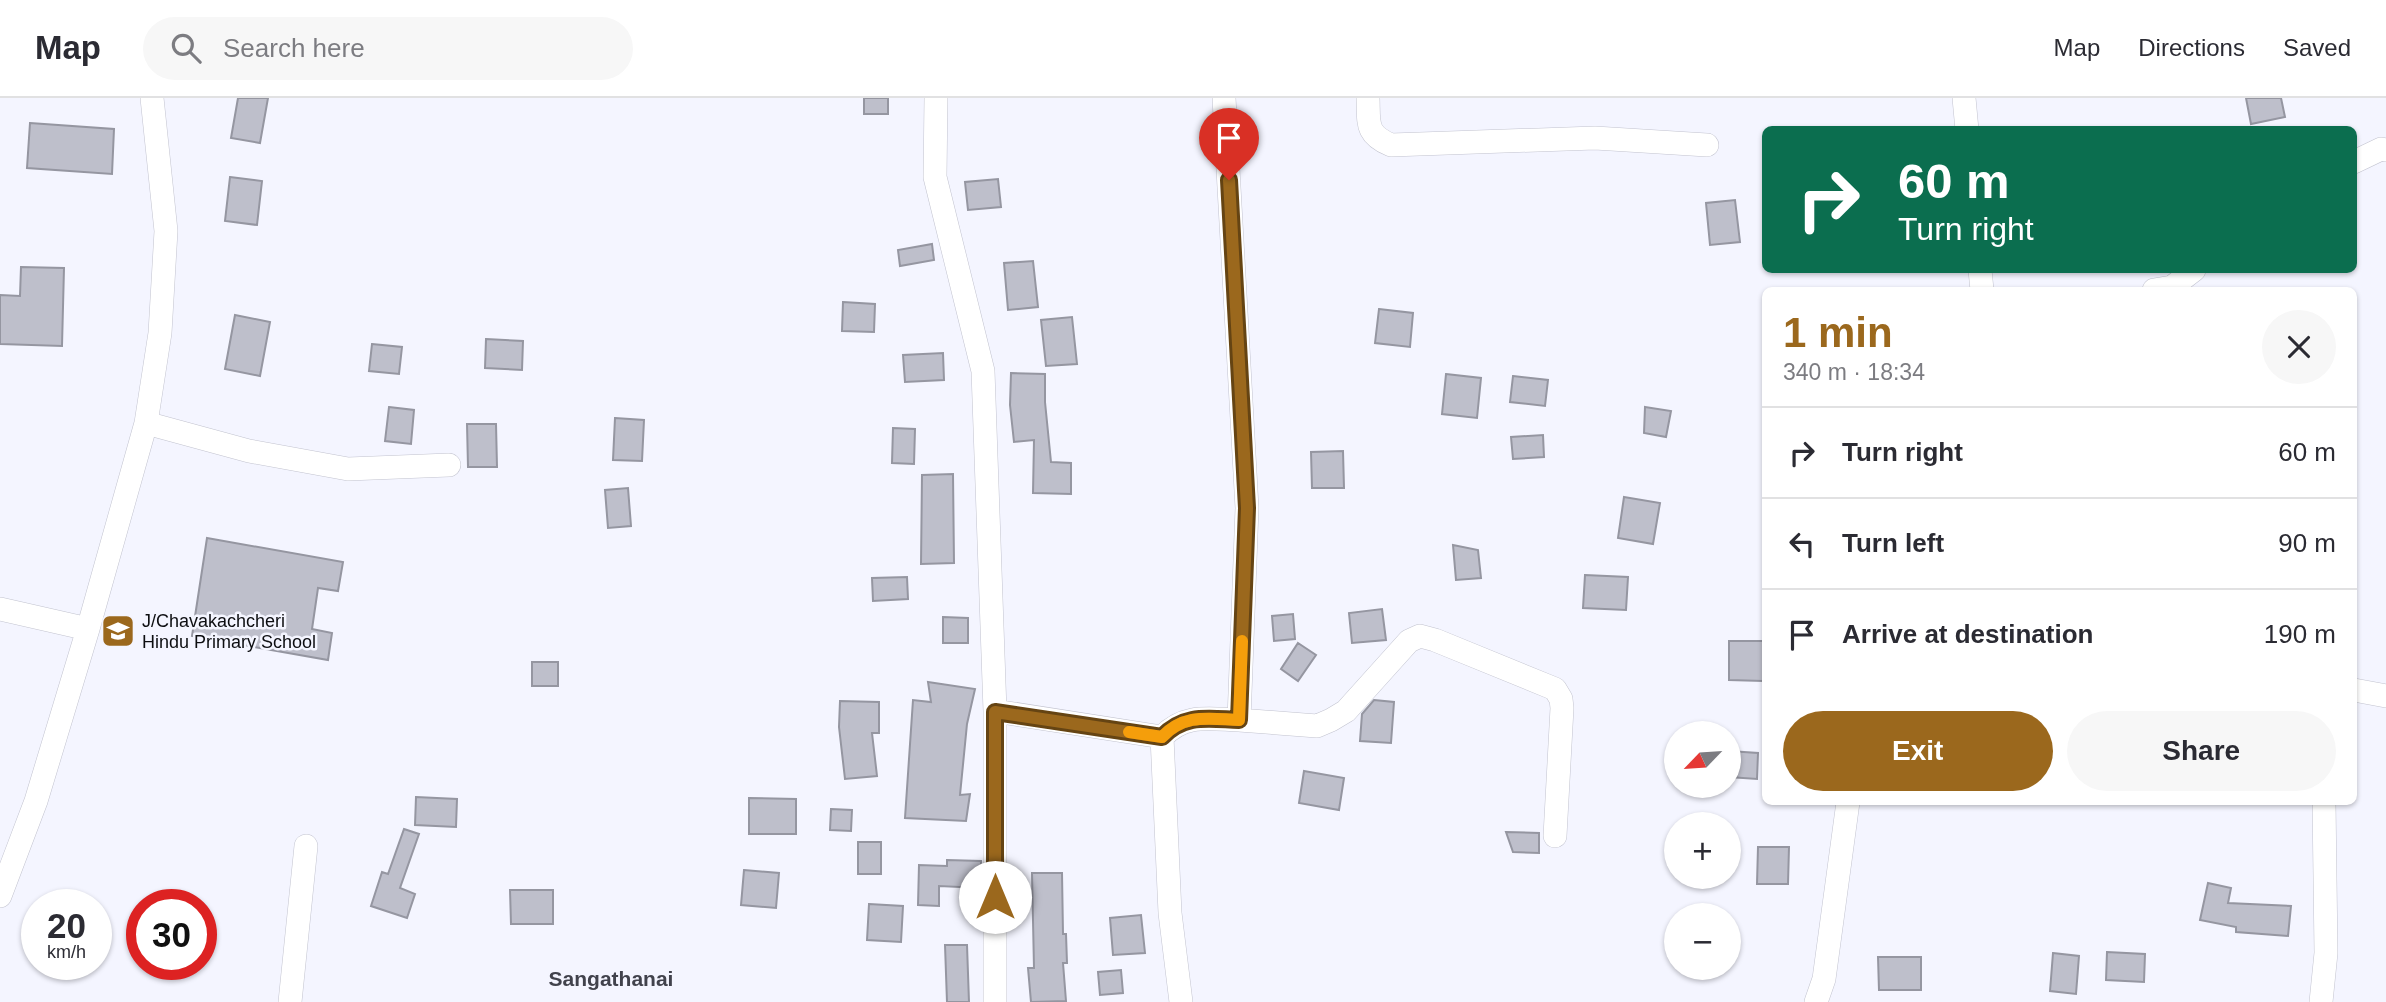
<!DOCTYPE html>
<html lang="en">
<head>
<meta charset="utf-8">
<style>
  body { margin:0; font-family:Arial,sans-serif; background:#f7f7f7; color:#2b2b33; height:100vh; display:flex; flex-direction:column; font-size:26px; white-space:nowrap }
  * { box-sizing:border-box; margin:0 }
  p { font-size:23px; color:#7c7c81 }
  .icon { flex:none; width:38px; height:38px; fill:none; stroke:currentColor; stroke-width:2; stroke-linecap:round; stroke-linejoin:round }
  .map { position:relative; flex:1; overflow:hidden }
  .panel { position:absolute; left:1762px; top:189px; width:595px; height:518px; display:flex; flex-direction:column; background:#fff; border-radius:10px; box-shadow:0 2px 5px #0004 }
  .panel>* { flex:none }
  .top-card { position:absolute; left:1762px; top:28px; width:595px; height:147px; border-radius:10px; box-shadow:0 2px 5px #0004; background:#0b6e4f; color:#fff; overflow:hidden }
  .needle { width:46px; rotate:245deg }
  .buttons { position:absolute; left:1664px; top:623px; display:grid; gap:14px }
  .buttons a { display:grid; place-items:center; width:77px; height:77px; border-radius:50%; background:#fff; box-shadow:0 2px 5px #0004; font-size:35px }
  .speed { position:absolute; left:21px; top:791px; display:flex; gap:14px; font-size:35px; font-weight:700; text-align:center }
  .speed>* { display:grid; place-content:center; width:91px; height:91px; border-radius:50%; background:#fff; box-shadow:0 2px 5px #0004; line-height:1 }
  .speed small { font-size:18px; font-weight:400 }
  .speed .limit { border:10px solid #d22; background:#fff; color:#111 }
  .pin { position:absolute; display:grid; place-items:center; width:60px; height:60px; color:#fff; margin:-72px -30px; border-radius:50% 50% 50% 0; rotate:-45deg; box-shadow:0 0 7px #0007 }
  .pin .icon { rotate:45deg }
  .me { position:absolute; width:77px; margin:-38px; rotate:0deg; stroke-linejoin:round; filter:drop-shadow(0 0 5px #0008) }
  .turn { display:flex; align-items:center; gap:24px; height:147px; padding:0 21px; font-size:32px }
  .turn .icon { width:91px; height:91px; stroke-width:2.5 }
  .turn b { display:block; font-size:49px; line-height:60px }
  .round { display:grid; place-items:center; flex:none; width:74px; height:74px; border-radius:37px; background:#f7f7f7 }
  .head { display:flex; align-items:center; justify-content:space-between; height:119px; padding:0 21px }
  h1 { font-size:42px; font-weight:800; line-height:52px; color:#9b681d }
  .action { display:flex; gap:14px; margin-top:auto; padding:14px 21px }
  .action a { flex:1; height:80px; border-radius:42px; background:#9b681d; color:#fff; font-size:28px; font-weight:800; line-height:80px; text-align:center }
  .action a+a { background:#f7f7f7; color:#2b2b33 }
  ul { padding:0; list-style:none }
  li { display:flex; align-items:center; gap:21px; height:91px; padding:0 21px; border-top:2px solid #e1e1e2 }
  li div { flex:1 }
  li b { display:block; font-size:26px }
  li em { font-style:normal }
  header { display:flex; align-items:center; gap:42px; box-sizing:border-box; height:98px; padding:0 35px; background:#fff; border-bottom:2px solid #e1e1e2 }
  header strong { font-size:33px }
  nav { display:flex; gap:38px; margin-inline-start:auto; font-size:24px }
  .search { width:490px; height:63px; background:#f7f7f7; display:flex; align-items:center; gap:18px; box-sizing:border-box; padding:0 24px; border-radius:38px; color:#7c7c81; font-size:26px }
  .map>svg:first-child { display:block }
  .building { fill:#bebfcb; stroke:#9596a1; stroke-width:2 }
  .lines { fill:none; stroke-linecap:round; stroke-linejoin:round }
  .minor-casing { stroke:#c2c3cf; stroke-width:24 }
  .minor { stroke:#fff; stroke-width:23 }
  .route-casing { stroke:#654413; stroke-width:18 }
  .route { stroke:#9b681d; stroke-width:12 }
  .slow { stroke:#f59e0b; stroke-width:12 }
  .labels { text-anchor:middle; stroke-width:5; stroke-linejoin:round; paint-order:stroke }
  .poi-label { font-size:18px; fill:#0d0e11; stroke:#f4f5ff; text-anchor:start }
  .quarter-label { font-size:21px; font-weight:bold; fill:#41424c; stroke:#f4f5ff }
</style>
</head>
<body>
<header>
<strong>Map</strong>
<div class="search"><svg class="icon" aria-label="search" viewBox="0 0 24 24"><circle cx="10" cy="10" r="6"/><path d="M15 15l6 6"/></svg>Search here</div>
<nav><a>Map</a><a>Directions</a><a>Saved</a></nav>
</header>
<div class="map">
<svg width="2386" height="904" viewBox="0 0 2386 904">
  <rect width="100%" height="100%" fill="#f4f5ff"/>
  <path class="building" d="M 238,0 L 268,0 L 260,45 L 231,40 Z
    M 864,0 L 888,0 L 888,16 L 864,16 Z
    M 2246,0 L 2281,0 L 2285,19 L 2251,26 Z
    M 30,25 L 114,31 L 112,76 L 27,70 Z
    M 230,79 L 262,83 L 257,127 L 225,123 Z
    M 998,81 L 1001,109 L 968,112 L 965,84 Z
    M 1735,102 L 1740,144 L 1710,147 L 1706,105 Z
    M 932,146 L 934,162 L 900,168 L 898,152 Z
    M 1033,163 L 1038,209 L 1008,212 L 1004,165 Z
    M 21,169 L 64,170 L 62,248 L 0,246 L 0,197 L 20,198 Z
    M 843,204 L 875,206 L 874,234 L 842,233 Z
    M 1379,211 L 1413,215 L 1410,249 L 1375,245 Z
    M 235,217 L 270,224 L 260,278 L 225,271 Z
    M 1072,219 L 1077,266 L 1046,268 L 1041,222 Z
    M 486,241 L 523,243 L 522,272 L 485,270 Z
    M 372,246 L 402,249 L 399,276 L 369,273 Z
    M 943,255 L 944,282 L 905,284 L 903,257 Z
    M 1011,275 L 1045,276 L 1045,304 L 1051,364 L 1071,365 L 1071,396 L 1033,395 L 1034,342 L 1014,344 L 1010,307 Z
    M 1446,276 L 1481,280 L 1477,320 L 1442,316 Z
    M 1513,278 L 1548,282 L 1545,308 L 1510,304 Z
    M 389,309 L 414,312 L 411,346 L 385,343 Z
    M 1645,309 L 1671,313 L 1666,339 L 1644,335 Z
    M 615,320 L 644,322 L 642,363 L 613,362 Z
    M 467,326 L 496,326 L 497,369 L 468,369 Z
    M 893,330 L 915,331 L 914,366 L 892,365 Z
    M 1543,337 L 1544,359 L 1513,361 L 1511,339 Z
    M 1343,353 L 1344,390 L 1312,390 L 1311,354 Z
    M 953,376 L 954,465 L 921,466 L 922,377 Z
    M 628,390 L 631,428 L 608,430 L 605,392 Z
    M 1624,399 L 1660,405 L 1653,446 L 1618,440 Z
    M 207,440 L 343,464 L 338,493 L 318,490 L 312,531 L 332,535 L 328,562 L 192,538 Z
    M 1453,447 L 1478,452 L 1481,480 L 1456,482 Z
    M 1585,477 L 1628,479 L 1626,512 L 1583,510 Z
    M 907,479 L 908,501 L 873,503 L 872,480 Z
    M 1382,511 L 1386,542 L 1352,545 L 1349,515 Z
    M 1293,516 L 1295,541 L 1274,543 L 1272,518 Z
    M 943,519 L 968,520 L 968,545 L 943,545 Z
    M 1729,543 L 1764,543 L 1763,583 L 1729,582 Z
    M 1298,545 L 1316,557 L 1298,583 L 1281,571 Z
    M 532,564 L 558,564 L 558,588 L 532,588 Z
    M 928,584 L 975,591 L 967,626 L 960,697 L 970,696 L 966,723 L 905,720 L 913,602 L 931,604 Z
    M 1374,602 L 1394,604 L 1391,645 L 1360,643 L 1362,616 Z
    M 840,603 L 879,604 L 879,635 L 872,635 L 877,678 L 845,681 L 839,629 Z
    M 1729,653 L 1758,655 L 1757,681 L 1729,679 Z
    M 1304,673 L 1344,680 L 1339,712 L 1299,705 Z
    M 416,699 L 457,701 L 456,729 L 415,727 Z
    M 749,700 L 796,701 L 796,736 L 749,736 Z
    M 831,711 L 852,712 L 851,733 L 830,732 Z
    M 404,731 L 419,736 L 400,790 L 415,796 L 407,820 L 371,808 L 382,774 L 388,776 Z
    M 1506,734 L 1539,735 L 1539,755 L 1513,754 Z
    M 858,744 L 881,744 L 881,776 L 858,776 Z
    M 1758,749 L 1789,749 L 1788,786 L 1757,786 Z
    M 947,762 L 981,763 L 981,790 L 939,788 L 939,808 L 918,807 L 919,767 L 947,768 Z
    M 744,772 L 779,775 L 776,810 L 741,807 Z
    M 1032,775 L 1062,775 L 1063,836 L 1066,836 L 1067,865 L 1063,865 L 1066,903 L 1031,904 L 1028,870 L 1034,870 Z
    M 2208,785 L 2231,790 L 2228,805 L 2291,808 L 2288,838 L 2236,834 L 2236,829 L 2200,822 Z
    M 510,792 L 553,792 L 553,826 L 511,826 Z
    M 869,806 L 903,808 L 901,844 L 867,842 Z
    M 1141,817 L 1145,855 L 1113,857 L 1110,820 Z
    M 945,847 L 967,847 L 969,904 L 947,904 Z
    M 2107,854 L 2145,856 L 2144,884 L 2106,882 Z
    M 2053,855 L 2079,858 L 2076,896 L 2050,893 Z
    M 1878,859 L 1921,859 L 1921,892 L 1879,892 Z
    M 1121,872 L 1123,895 L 1100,897 L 1098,874 Z"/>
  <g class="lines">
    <defs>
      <path id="minor" d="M 936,0 L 935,79 L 983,273 L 995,613 L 995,904
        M 1368,0 C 1369,25 1365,36 1391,47 L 1595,40 L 1707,47
        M 1964,0 L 1967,32
        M 2354,64 L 2381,51 L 2386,52
        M 1980,172 L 1982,192
        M 2154,192 L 2172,189 L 2194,172
        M 146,325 L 249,353 L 348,371 L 449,367
        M 0,511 L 88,531
        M 2354,592 L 2386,598
        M 995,613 L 1162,639
        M 1239,622 L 1317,628 L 1331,622 L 1346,613 L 1409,543 L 1420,538 L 1435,542 L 1555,591 L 1561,601 L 1562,610 L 1555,738
        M 0,798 L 36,703 L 88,531 L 146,325 L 160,235 L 166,133 L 152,0
        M 290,904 L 306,748
        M 1181,904 L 1170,815 L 1162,639 C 1185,615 1209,621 1239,622 L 1247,410 L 1224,0
        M 1816,904 L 1824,881 L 1848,704
        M 2321,904 L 2326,855 L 2324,704"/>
    </defs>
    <use href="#minor" class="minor-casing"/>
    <use href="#minor" class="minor"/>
  </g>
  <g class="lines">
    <defs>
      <path id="route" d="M 995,799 L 995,614 L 1162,639 C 1185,615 1209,621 1239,622 L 1247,410 L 1229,82"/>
    </defs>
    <use href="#route" class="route-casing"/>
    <use href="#route" class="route"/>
    <path class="slow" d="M 1129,634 L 1162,639 C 1185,615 1209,621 1239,622 L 1242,543"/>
  </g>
  <defs>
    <symbol id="school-square" viewBox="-11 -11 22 22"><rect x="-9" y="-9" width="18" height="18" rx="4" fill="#9b681d" stroke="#f4f5ff"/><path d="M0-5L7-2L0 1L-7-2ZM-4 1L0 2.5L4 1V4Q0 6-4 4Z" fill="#fff"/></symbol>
  </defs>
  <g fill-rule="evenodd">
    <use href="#school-square" x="99" y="514" width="38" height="38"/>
  </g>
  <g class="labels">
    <g class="poi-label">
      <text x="142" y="529">J/Chavakachcheri<tspan x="142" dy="21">Hindu Primary School</tspan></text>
    </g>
    <g class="quarter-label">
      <text x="611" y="888">Sangathanai</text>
    </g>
  </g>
</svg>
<div class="buttons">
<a><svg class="needle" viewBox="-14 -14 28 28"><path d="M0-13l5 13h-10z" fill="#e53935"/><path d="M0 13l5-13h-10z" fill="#7c7c81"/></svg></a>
<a>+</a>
<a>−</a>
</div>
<div class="speed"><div>20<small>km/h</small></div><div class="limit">30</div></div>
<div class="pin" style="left:1229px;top:82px;background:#d93025"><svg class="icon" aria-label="arrive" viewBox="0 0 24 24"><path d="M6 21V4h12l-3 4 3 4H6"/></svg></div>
<svg class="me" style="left:995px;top:799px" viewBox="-20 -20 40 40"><circle r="19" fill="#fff"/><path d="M0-13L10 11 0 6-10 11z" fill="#9b681d"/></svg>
<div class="top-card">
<div class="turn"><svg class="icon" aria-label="right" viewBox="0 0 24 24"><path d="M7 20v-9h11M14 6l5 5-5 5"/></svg><div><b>60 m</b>Turn right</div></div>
</div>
<section class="panel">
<div class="head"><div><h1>1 min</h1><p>340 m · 18:34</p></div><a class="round"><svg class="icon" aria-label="close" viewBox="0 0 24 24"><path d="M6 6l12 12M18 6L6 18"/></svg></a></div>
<ul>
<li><svg class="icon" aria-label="right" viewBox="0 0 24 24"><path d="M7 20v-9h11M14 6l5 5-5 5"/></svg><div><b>Turn right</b></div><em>60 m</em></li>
<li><svg class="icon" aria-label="left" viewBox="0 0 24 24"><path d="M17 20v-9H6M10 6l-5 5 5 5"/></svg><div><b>Turn left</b></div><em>90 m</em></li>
<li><svg class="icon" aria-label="arrive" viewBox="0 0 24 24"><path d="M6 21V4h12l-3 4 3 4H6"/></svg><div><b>Arrive at destination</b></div><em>190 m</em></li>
</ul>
<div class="action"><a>Exit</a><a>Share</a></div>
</section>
</div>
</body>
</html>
